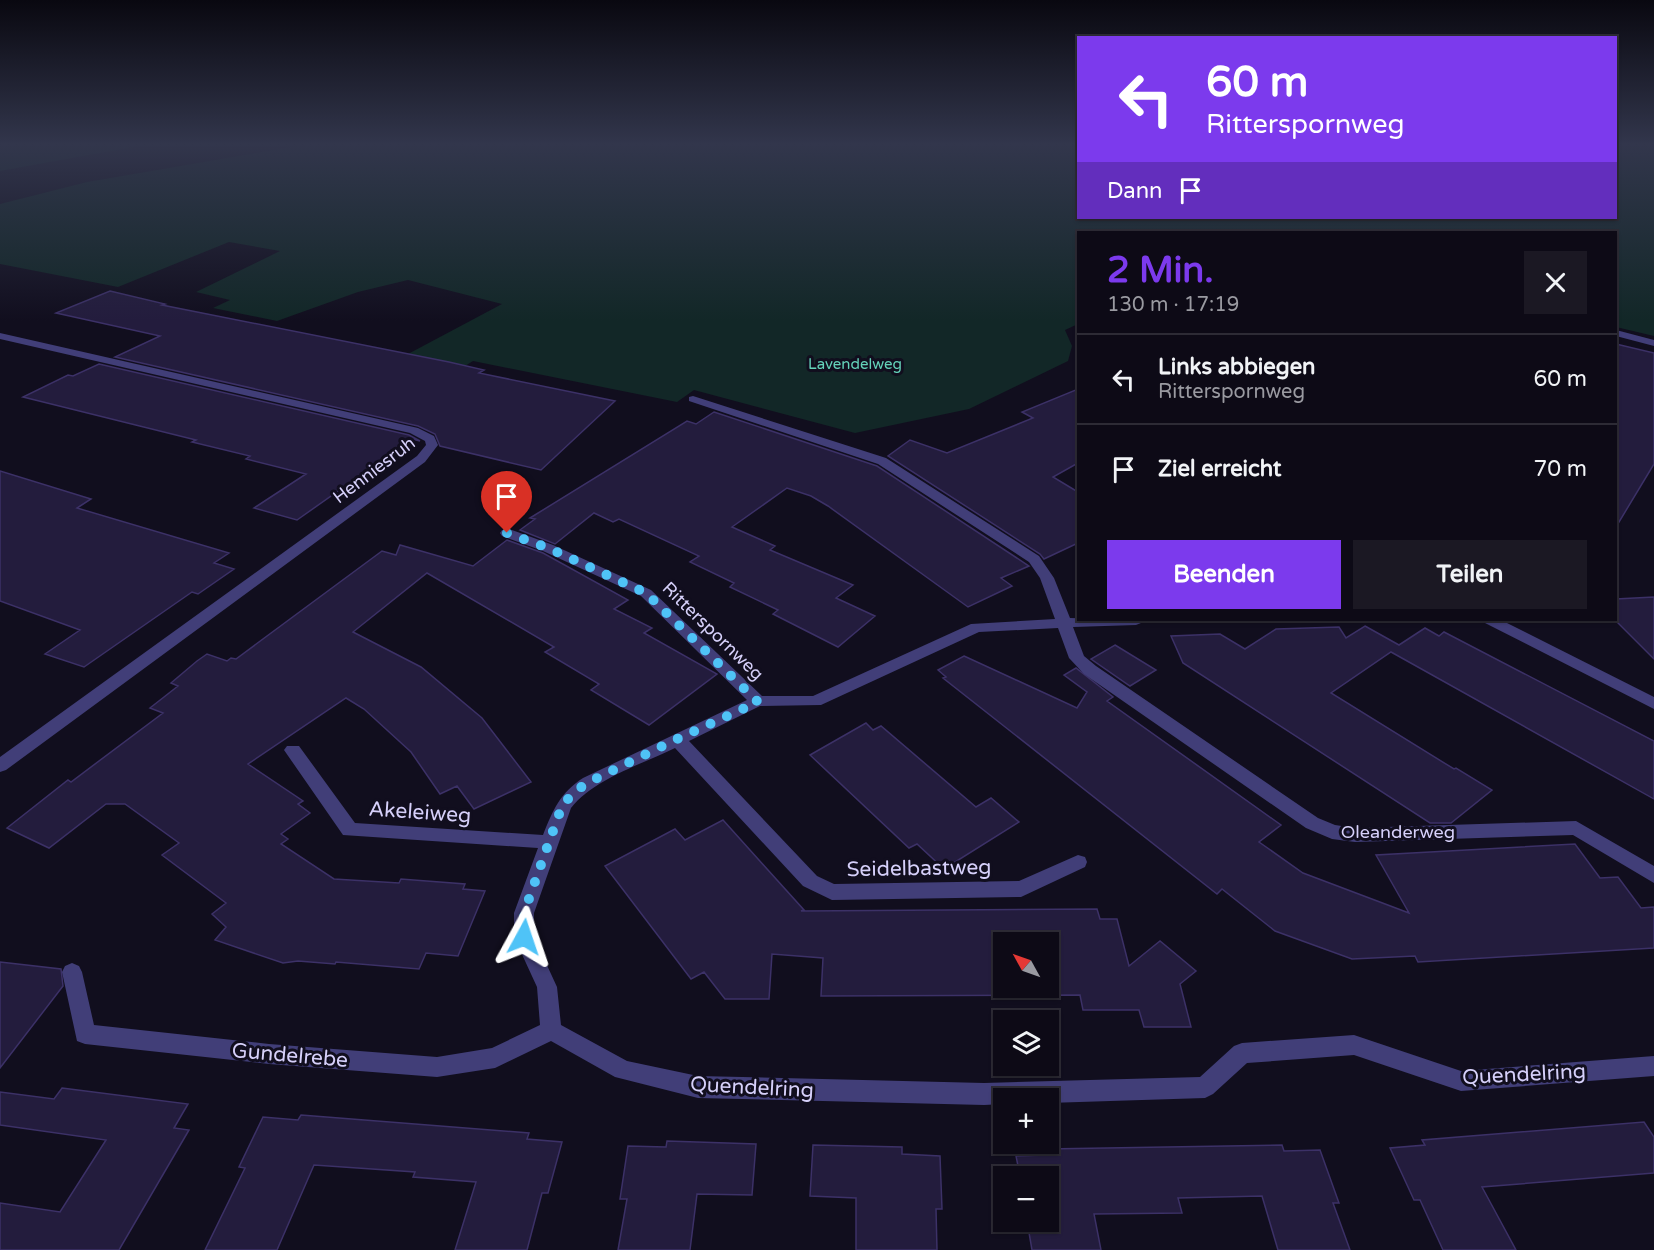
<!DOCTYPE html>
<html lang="de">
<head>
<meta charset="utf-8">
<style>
  body { margin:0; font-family:"Varela Round",sans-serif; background:#1b1823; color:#f1f3f6; height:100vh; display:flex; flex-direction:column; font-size:22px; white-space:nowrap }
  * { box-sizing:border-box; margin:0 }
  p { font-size:20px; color:#9a9aa1 }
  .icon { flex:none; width:33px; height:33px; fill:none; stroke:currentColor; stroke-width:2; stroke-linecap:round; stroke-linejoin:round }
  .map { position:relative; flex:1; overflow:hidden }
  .drawer { position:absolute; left:1077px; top:231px; width:540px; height:390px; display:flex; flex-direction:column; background:#0d0a16; border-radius:0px; box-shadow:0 2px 4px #0004,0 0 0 2px #2d2b35 }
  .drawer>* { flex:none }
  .guide { position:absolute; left:1077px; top:36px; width:540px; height:183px; border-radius:0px; box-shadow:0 2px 4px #0004,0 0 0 2px #2d2b35; background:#7c3aed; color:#fff; overflow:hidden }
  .needle { width:39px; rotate:310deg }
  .controls { position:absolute; left:993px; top:932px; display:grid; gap:12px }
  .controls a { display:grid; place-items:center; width:66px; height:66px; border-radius:0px; background:#0d0a16; box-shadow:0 2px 4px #0004,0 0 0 2px #2d2b35; font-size:30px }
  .pin { position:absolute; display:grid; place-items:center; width:51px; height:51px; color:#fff; margin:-62px -26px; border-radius:50% 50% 50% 0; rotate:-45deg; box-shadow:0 0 6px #0007 }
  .pin .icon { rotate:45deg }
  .me { position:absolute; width:66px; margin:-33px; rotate:5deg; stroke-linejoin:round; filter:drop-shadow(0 0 4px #0008) }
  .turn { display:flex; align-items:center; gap:21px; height:126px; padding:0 30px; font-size:27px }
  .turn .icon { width:78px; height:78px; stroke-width:2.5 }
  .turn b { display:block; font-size:42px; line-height:51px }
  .then { display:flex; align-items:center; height:57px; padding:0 30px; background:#0003; gap:12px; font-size:22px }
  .round { display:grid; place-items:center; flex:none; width:63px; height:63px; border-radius:0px; background:#1b1823 }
  .overview { display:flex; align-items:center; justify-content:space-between; height:102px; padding:0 30px }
  h1 { font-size:36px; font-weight:700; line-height:45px; color:#7c3aed }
  .primary-button { display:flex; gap:12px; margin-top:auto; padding:12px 30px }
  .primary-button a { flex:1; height:69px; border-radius:0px; background:#7c3aed; color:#fff; font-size:24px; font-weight:700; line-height:69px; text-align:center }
  .primary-button a+a { background:#1b1823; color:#f1f3f6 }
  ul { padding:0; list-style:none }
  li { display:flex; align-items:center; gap:18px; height:90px; padding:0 30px; border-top:2px solid #2d2b35 }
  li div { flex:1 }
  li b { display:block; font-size:22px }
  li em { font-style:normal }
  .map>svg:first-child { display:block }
  .green { fill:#122727 }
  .building { fill:#231c3d; stroke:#3c3167; stroke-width:1.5; fill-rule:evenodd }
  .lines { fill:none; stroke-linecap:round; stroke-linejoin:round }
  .minor { fill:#413e78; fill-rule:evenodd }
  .route { stroke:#4fc3f7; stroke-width:10; stroke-dasharray:0 18 }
  .labels { text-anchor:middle; stroke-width:6; stroke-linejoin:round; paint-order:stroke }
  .far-park-label { font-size:15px; fill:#64d2b9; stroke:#110e1e }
  .street-label { font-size:18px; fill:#d6d0fa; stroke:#110e1e }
  .near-street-label { font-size:21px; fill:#d6d0fa; stroke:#110e1e }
</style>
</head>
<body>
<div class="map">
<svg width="1654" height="1250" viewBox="0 0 1654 1250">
  <rect width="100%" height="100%" fill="#110e1e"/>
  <path class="green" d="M 0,146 L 139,146 L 0,171 Z
    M 296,146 L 1078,146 L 1078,218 L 1616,218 L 1616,146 L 1654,146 L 1654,336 L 1616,327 L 1616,232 L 1078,232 L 1078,324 L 1065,330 L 1072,346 L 1068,361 L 969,409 L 855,433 L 694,390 L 677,402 L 473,361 L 465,366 L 408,354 L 502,304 L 408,280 L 358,292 L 277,321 L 213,308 L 230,300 L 196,292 L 280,251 L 229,242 L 118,287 L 0,264 L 0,204 L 87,182 Z"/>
  <path class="building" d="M 110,291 L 165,304 L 162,305 L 449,362 L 484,370 L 479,373 L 615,401 L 541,470 L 440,446 L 435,434 L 418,426 L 115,357 L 160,336 L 56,313 Z
    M 1616,344 L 1654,353 L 1654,464 L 1616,527 Z
    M 99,364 L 409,435 L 420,441 L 412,439 L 297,520 L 254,508 L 306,474 L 246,459 L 250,456 L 192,442 L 196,440 L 23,397 L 68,375 L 73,376 Z
    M 1078,389 L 1078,463 L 1053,477 L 1078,492 L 1078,543 L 1044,559 L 1040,554 L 888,456 L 910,440 L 947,453 L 1033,418 L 1022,412 Z
    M 714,412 L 877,466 L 1029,566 L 1001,578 L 1012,586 L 968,607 L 828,506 L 811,496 L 787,488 L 732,527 L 775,546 L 770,550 L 853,585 L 836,598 L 875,616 L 838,647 L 773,614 L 778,610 L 730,587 L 734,583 L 690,562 L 699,556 L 619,519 L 613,522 L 594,513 L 555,544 L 520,530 L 535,519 L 530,518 L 687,421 L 696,424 Z
    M 0,471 L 91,499 L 77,508 L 229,553 L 214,563 L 234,569 L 198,594 L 192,592 L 84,667 L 45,654 L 80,630 L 0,601 Z
    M 507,540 L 543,553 L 628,600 L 614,609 L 652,628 L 644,633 L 717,674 L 649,725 L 591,690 L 599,684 L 545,652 L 554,647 L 427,573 L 353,632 L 421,667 L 482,718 L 531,782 L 474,809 L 457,786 L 440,794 L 411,752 L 364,709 L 346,698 L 248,764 L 303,801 L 298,804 L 310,813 L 281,834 L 288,839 L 281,844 L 334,879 L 399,883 L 401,879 L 465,884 L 463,889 L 485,891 L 458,956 L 426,953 L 419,969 L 336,962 L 335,964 L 298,961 L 283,963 L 215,940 L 226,927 L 212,914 L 226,903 L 162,855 L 179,843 L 125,804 L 106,804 L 49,848 L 7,828 L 68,780 L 71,782 L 163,713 L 150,708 L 178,686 L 171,683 L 197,661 L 207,654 L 227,661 L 231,658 L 236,659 L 382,551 L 396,555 L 400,545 L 473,566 Z
    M 1654,597 L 1654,659 L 1616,621 L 1616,599 Z
    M 1365,626 L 1399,645 L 1425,628 L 1439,636 L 1444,632 L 1654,741 L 1654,799 L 1391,652 L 1331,693 L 1454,769 L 1456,768 L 1492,790 L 1451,823 L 1430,823 L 1183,663 L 1171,636 L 1220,634 L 1245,649 L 1276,629 L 1339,627 L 1346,638 Z
    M 1115,645 L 1156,670 L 1130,686 L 1091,659 Z
    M 964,656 L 1077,708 L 1087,692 L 1064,675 L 1076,668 L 1113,697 L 1107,701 L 1281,825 L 1259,842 L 1303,873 L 1409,913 L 1376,855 L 1575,844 L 1600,878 L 1618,877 L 1641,908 L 1654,907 L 1654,948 L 1418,962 L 1415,956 L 1352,959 L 1275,931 L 1222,889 L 1217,894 L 943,678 L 946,677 L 938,670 Z
    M 866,723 L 873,730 L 881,726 L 976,807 L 991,798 L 1019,822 L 944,869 L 917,844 L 909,848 L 810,755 Z
    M 723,820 L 804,910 L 801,911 L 1097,909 L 1100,919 L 1117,919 L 1129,966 L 1160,941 L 1196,971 L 1180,984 L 1191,1027 L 1144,1027 L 1139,1010 L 1083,1010 L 1080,995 L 821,996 L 823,958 L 772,954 L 769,999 L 725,999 L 704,972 L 691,979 L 605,866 L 675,829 L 685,840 ZM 1004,942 L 1048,942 L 1048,987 L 1004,987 Z
    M 0,962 L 61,969 L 63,986 L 0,1068 Z
    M 62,1088 L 188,1104 L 174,1128 L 189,1130 L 119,1250 L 0,1250 L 0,1203 L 60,1212 L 106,1140 L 0,1125 L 0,1092 L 54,1099 Z
    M 301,1115 L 529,1133 L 527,1139 L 562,1142 L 548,1193 L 542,1193 L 527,1250 L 455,1250 L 476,1182 L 413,1177 L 415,1172 L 314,1165 L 277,1250 L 205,1250 L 245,1168 L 239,1167 L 263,1117 L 298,1120 Z
    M 1644,1122 L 1654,1137 L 1654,1173 L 1482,1187 L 1516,1250 L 1443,1250 L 1420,1200 L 1414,1200 L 1390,1148 L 1425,1145 L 1422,1140 Z
    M 667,1141 L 756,1144 L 752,1195 L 697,1194 L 690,1250 L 618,1250 L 627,1199 L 620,1199 L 628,1146 L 666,1147 Z
    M 813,1145 L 902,1147 L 902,1154 L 940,1156 L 942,1209 L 936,1209 L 937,1250 L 856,1250 L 856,1198 L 810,1196 Z
    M 1282,1145 L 1284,1151 L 1320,1150 L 1339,1203 L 1333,1203 L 1350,1250 L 1278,1250 L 1262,1196 L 1178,1198 L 1182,1213 L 1094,1214 L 1101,1250 L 1032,1250 L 1027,1221 L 1048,1221 L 1048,1176 L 1020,1176 L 1016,1156 L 1046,1155 L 1046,1149 Z"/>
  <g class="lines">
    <path class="minor" d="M 1616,330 L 1654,340 L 1654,346 L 1616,336 Z
      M 0,333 L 418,428 L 434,436 L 438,445 L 425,462 L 6,770 L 0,772 L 0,757 L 417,456 L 426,445 L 425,441 L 410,433 L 0,339 Z
      M 693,396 L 886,458 L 1039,556 L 1054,578 L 1070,618 L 1143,620 L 1141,623 L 1136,625 L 1073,627 L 1084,656 L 1096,666 L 1318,818 L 1335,825 L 1355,828 L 1576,821 L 1654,866 L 1654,883 L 1573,835 L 1355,842 L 1332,839 L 1306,828 L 1084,674 L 1069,658 L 1058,628 L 979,632 L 821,705 L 760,706 L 689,741 L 817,876 L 834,884 L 1019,881 L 1078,855 L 1085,857 L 1087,862 L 1085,867 L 1021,897 L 832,900 L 803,886 L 675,748 C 642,764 594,779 571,808 L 534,913 L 534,937 L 557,987 L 561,1025 L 627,1061 L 698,1076 L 984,1083 L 1200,1077 L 1234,1046 L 1242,1043 L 1354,1035 L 1461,1071 L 1654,1056 L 1654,1076 L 1461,1091 L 1354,1055 L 1247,1063 L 1213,1094 L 1205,1098 L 1048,1103 L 1048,1098 L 1004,1098 L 1004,1104 L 984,1105 L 698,1098 L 615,1077 L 551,1041 L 495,1068 L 437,1077 L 269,1064 L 85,1044 L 77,1041 L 62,972 L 65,966 L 72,963 L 79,966 L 82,972 L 94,1025 L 269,1044 L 437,1057 L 492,1048 L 540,1025 L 537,987 L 514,937 L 514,913 L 538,848 L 343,835 L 284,750 L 287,746 L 299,746 L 355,823 L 543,835 C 553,810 560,793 583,778 L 747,700 L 641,596 L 543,551 L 502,536 L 500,533 L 502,530 L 512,530 L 553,545 L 651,590 L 762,696 L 813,696 L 971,624 L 1055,619 L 1040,578 L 1029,562 L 878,464 L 689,401 L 689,397 Z
      M 1483,620 L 1501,620 L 1654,697 L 1654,709 L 1485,623 Z"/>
  </g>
  <linearGradient id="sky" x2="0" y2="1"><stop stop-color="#090810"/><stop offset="0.45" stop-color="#32364c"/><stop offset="1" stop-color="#32364c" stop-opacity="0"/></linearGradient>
  <rect width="1654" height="321" fill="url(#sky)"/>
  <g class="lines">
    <path class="route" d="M 507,533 L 548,548 L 646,593 L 758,702 L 677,739 L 589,782 L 574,792 L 562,806 L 549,842 L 524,913 L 524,937"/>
  </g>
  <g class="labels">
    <g class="far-park-label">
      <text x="855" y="369">Lavendelweg</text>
    </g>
    <g class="street-label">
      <text transform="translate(374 470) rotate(-37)" y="6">Henniesruh</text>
      <text transform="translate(713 631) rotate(44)" y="6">Ritterspornweg</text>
      <text x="1398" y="838">Oleanderweg</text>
    </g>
    <g class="near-street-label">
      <text transform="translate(420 812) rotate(4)" y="7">Akeleiweg</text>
      <text transform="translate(919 868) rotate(-1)" y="7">Seidelbastweg</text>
      <text transform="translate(290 1055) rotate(5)" y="7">Gundelrebe</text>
      <text transform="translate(1524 1074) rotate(-3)" y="7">Quendelring</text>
      <text transform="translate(752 1087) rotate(3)" y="7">Quendelring</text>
    </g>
  </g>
</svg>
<div class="controls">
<a><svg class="needle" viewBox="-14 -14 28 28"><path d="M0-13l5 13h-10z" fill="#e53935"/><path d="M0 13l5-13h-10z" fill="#9a9aa1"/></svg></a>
<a><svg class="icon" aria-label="layers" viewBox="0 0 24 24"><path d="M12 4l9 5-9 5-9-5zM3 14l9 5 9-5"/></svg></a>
<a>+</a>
<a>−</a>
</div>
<div class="pin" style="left:507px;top:533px;background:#d93025"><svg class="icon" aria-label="arrive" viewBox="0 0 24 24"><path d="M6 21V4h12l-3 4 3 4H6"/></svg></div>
<svg class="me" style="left:524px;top:937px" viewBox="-20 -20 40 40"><path d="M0-17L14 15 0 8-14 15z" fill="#4fc3f7" stroke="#fff" stroke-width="4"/></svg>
<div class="guide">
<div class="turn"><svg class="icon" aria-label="left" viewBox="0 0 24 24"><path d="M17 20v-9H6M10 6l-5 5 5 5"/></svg><div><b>60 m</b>Ritterspornweg</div></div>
<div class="then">Dann<svg class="icon" aria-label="arrive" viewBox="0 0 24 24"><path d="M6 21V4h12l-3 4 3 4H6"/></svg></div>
</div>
<section class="drawer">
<div class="overview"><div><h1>2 Min.</h1><p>130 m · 17:19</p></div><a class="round"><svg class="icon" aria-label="close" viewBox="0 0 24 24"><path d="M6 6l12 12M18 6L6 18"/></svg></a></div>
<ul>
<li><svg class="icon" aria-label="left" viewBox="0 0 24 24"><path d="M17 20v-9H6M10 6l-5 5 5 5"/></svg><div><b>Links abbiegen</b><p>Ritterspornweg</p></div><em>60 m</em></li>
<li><svg class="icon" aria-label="arrive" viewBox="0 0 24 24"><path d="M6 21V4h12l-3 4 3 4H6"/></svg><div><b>Ziel erreicht</b></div><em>70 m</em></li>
</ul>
<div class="primary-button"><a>Beenden</a><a>Teilen</a></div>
</section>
</div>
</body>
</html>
